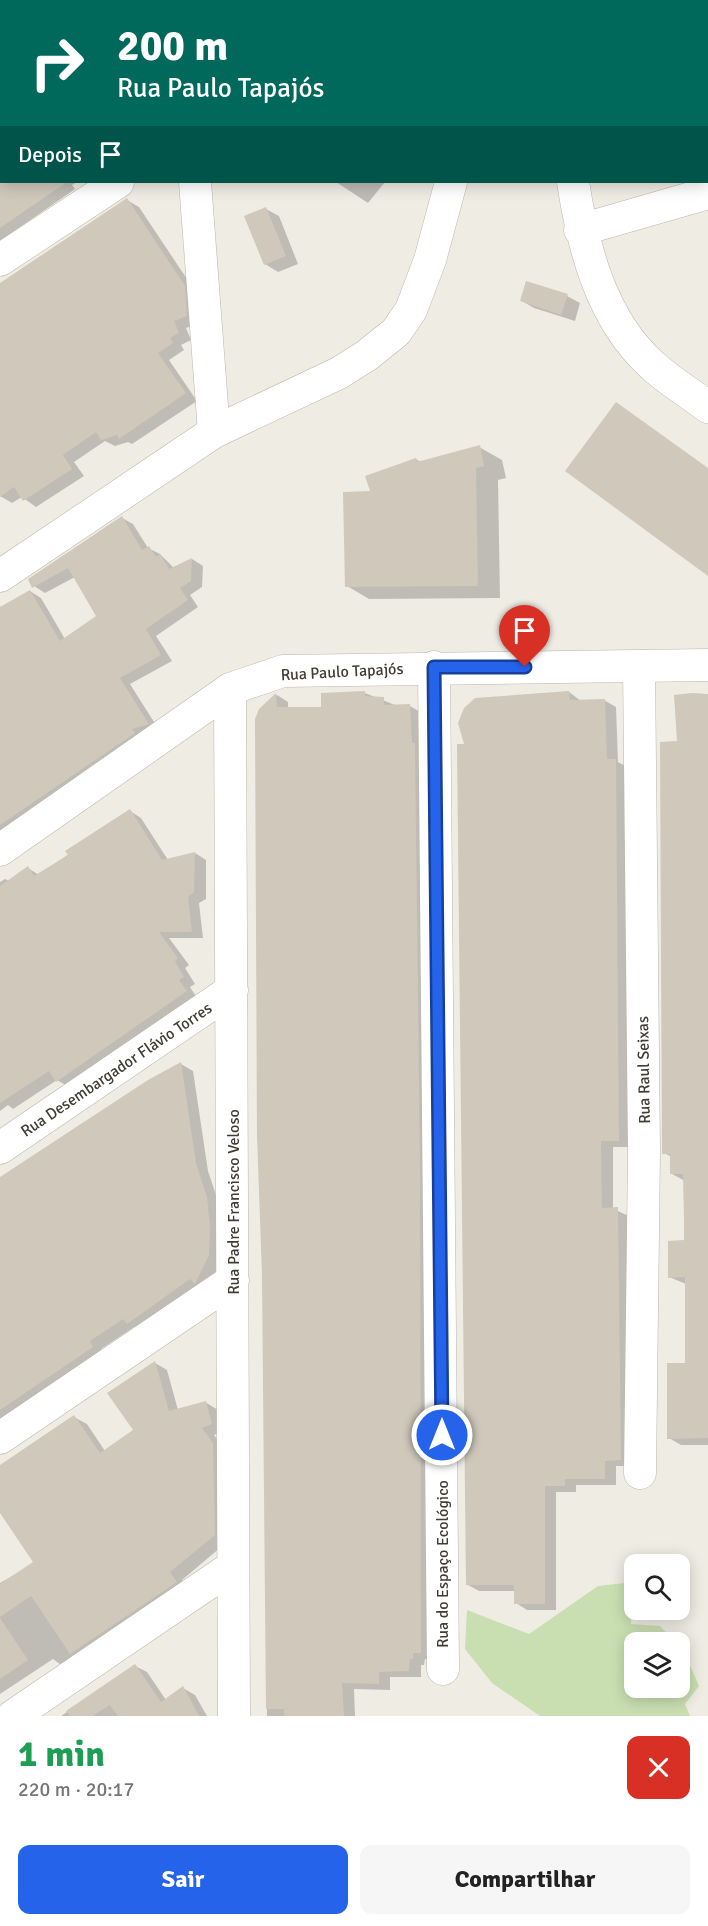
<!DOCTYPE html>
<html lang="pt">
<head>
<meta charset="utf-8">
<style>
  body { margin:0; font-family:Signika,sans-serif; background:#f6f6f6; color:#222; height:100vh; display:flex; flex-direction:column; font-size:22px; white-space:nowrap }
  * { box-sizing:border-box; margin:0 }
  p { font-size:20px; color:#767676 }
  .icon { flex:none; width:33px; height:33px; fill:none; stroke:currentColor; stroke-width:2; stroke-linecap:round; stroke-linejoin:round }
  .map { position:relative; height:1716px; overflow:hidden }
  .details { display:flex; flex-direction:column; background:#fff; flex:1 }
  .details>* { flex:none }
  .hud { position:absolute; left:0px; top:0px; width:708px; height:183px; box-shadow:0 3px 15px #0003; background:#00695c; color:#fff; overflow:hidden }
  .controls { position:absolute; left:624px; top:1554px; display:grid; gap:12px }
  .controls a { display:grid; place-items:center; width:66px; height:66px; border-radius:12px; background:#fff; box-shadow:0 3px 15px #0003; font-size:30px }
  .pin { position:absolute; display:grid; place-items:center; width:51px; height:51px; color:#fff; margin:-62px -26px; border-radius:50% 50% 50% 0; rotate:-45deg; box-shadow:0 0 6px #0007 }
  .pin .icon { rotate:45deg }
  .me { position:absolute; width:66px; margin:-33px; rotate:0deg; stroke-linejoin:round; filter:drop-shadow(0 0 4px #0008) }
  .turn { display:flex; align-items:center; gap:21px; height:126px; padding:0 18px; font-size:27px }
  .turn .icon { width:78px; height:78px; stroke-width:2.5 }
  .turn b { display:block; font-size:42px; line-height:51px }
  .then { display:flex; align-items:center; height:57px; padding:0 18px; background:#0003; gap:12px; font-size:22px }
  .round { display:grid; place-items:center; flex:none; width:63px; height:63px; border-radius:12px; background:#f6f6f6 }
  .summary { display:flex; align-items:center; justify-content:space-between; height:102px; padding:0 18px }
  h1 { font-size:36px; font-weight:700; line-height:45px; color:#1e9e55 }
  .primary-button { display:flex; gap:12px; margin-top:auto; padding:12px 18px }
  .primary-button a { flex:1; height:69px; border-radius:12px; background:#2563eb; color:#fff; font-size:24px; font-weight:700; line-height:69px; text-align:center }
  .primary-button a+a { background:#f6f6f6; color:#222 }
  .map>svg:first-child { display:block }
  .green { fill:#c9dfb1 }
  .shadow { fill:#0003 }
  .building { fill:#cfc8bb }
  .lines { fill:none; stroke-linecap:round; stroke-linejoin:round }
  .minor-casing { stroke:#bcb6ab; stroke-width:33 }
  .minor { stroke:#fff; stroke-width:32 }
  .route-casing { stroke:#184099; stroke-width:15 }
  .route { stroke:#2563eb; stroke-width:10 }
  .labels { text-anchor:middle; stroke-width:4.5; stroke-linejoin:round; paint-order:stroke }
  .street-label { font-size:16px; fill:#413c34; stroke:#fff }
</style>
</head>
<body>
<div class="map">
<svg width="708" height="1716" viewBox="0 0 708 1716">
  <rect width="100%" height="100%" fill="#efece4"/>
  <path class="green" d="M 634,1582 L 631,1624 L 660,1626 L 675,1642 L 634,1642 L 634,1688 L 680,1688 L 680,1648 L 685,1654 L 699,1686 L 685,1704 L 690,1716 L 540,1716 L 492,1683 L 465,1649 L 467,1610 L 529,1634 L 598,1586 Z"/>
  <path class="shadow" d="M 0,0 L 191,2 L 2,2 L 2,182 L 77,182 L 72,185 L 75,189 L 0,241 Z
    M 243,0 L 361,0 L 361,2 L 243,2 Z
    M 426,0 L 507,0 L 507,2 L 426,2 Z
    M 336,182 L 385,182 L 368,203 Z
    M 127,200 L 139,207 L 197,294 L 199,323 L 186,328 L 191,340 L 181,345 L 184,350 L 169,360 L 197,401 L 132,444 L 128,442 L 115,446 L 105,441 L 74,462 L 84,476 L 36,507 L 22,497 L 12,503 L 0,496 L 0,284 Z
    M 266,209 L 279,216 L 298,264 L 278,272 L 265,264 Z
    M 567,296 L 580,303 L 575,321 L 534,308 L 522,301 Z
    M 479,447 L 502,460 L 506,478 L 498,480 L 500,598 L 369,599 L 347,586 L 372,493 L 416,459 L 422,463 Z
    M 122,518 L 133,524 L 148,548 L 160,554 L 174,568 L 192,559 L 203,566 L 202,587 L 190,595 L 198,607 L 156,636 L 172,661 L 130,684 L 159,730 L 0,840 L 0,606 L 2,608 L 30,591 L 41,598 L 65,639 L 98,617 L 75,577 L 45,593 L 34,586 Z
    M 569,692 L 581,701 L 604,700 L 616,707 L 618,762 L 627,767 L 630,1147 L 613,1147 L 613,1209 L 629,1216 L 632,1466 L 616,1466 L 616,1485 L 576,1485 L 576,1492 L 556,1492 L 556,1610 L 527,1610 L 516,1603 L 516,1591 L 479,1591 L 468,1585 L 466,745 L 475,699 Z
    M 365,693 L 395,705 L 410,706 L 422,713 L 433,1659 L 425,1659 L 424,1665 L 421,1665 L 421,1677 L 390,1677 L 390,1690 L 354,1689 L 355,1716 L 267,1716 L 261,709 L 277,695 L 288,702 L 288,708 L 322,708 Z
    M 708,696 L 708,1445 L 681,1445 L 669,1438 L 687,1364 L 686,1284 L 669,1277 L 686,1242 L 685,1181 L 672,1174 L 672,1157 L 664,1153 L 679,743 Z
    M 130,811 L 141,818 L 168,860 L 195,853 L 206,860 L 206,899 L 199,903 L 203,938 L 169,938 L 189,965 L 185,968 L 195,984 L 190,987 L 197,998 L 69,1087 L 57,1080 L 13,1109 L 8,1105 L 0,1111 L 0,882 L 5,879 L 9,881 L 28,868 L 39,875 Z
    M 181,1064 L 193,1071 L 208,1171 L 219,1204 L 220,1263 L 207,1290 L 140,1330 L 134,1327 L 101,1349 L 104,1354 L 0,1426 L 0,1178 Z
    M 155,1363 L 167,1370 L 178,1410 L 205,1402 L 218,1410 L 224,1431 L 214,1435 L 226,1451 L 227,1542 L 182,1580 L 189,1590 L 68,1670 L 53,1659 L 0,1694 L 0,1583 L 35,1563 L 0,1510 L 0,1467 L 74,1417 L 87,1424 L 105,1451 L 135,1431 Z
    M 135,1666 L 147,1672 L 166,1700 L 183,1688 L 195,1695 L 207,1716 L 61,1716 Z"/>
  <path class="building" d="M 0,182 L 67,182 L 0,228 Z
    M 127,198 L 185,286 L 187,316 L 174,321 L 179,333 L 170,338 L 173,343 L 158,353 L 186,393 L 119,439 L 117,435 L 101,440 L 96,432 L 63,455 L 72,469 L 23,501 L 14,487 L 0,497 L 0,283 Z
    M 266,207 L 286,256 L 264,265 L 244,216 Z
    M 526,281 L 568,294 L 561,315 L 520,301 Z
    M 616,402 L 708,468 L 708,576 L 565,471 Z
    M 480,445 L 484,466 L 476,468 L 478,586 L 345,587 L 343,492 L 370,491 L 365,476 L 416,458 L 417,462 Z
    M 122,516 L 142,550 L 149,546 L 156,557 L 160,554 L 169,569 L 192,558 L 191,581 L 180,588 L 188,600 L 146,629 L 161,655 L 120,678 L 149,724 L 132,729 L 135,733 L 0,825 L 0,607 L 30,590 L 60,641 L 96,616 L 68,568 L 32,588 L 28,579 Z
    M 365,691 L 365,696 L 384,697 L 384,705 L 410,704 L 412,743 L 415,743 L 420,1166 L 421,1653 L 413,1653 L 413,1659 L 410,1659 L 409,1671 L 379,1672 L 379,1684 L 342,1683 L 344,1716 L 284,1716 L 284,1709 L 266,1709 L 262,1275 L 257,1135 L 255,719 L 259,709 L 276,693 L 277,707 L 321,707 L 321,693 Z
    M 569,691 L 570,700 L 605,699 L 607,759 L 616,759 L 619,1141 L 601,1141 L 602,1208 L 618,1207 L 621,1460 L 605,1461 L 605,1479 L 565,1479 L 565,1486 L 545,1486 L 545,1604 L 514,1604 L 514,1585 L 466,1585 L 457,744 L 464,744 L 458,723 L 464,708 L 475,698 Z
    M 692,693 L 708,694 L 708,1438 L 667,1439 L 667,1363 L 685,1363 L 685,1277 L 668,1278 L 668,1241 L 684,1240 L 684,1221 L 683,1174 L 670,1174 L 670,1154 L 662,1154 L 660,742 L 677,741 L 674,695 Z
    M 130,809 L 162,860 L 195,852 L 194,892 L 188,897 L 192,932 L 159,932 L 178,958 L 175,961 L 184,977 L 179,980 L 187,991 L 56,1082 L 49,1071 L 0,1103 L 0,886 L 28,866 L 34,876 L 68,855 L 65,851 Z
    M 181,1062 L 196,1163 L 207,1197 L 210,1226 L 209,1255 L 195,1284 L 190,1279 L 127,1324 L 123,1319 L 90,1341 L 93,1347 L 0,1410 L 0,1177 L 148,1080 Z
    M 155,1361 L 169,1411 L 206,1401 L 212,1424 L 202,1428 L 213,1443 L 215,1535 L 170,1572 L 177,1582 L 70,1654 L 31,1596 L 0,1617 L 0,1584 L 33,1562 L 0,1513 L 0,1465 L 74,1415 L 100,1453 L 133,1430 L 107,1393 Z
    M 0,1618 L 28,1660 L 0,1679 Z
    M 135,1664 L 161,1702 L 183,1686 L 199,1716 L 118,1716 L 110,1705 L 92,1716 L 70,1716 L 66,1711 Z"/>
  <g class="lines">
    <defs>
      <path id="minor" d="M 561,0 L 561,2
        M 199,2 L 199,0
        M 195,182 L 214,432
        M 573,182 C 583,247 601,319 652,365 C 669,381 690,393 708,407
        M 580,230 L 708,193
        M 0,260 L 118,182
        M 0,576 L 214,432 L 339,373 L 366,356 L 396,332 L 411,310 L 430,260 L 451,182
        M 639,666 L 644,1151 L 640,1473
        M 434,667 L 443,1669
        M 230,689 L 234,1716
        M 0,850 L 230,689 L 283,671 L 708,665
        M 0,1148 L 232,990
        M 0,1438 L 233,1280
        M 13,1716 L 232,1567"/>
    </defs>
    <use href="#minor" class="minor-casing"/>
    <use href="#minor" class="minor"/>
  </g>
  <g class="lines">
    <defs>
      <path id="route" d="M 442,1435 L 434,667 L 525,667"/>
    </defs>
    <use href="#route" class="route-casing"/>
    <use href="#route" class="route"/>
  </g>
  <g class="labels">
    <g class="street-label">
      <text transform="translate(342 671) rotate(-3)" y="6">Rua Paulo Tapajós</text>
      <text transform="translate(116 1069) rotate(-34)" y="6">Rua Desembargador Flávio Torres</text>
      <text transform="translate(643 1070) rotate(-91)" y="6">Rua Raul Seixas</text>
      <text transform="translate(233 1202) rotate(-90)" y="6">Rua Padre Francisco Veloso</text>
      <text transform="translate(442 1564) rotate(-90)" y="6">Rua do Espaço Ecológico</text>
    </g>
  </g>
</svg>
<div class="controls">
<a><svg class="icon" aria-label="search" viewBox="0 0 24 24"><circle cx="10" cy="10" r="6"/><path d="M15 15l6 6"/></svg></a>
<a><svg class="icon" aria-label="layers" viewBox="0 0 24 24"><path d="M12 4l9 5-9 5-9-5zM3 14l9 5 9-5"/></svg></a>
</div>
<div class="pin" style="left:525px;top:667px;background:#d93025"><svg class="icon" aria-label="arrive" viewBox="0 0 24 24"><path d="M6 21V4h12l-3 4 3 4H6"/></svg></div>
<svg class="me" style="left:442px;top:1435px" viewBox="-20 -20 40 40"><circle r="17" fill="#2563eb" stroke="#fff" stroke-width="3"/><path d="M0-11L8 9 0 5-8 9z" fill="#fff"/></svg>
<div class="hud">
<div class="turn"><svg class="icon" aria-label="right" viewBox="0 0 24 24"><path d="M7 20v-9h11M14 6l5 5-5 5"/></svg><div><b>200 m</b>Rua Paulo Tapajós</div></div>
<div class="then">Depois<svg class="icon" aria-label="arrive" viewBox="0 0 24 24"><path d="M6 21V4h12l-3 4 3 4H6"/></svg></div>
</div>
</div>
<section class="details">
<div class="summary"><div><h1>1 min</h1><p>220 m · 20:17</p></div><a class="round" style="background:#d93025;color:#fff"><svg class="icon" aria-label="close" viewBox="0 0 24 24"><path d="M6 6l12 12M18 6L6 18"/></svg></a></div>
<div class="primary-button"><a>Sair</a><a>Compartilhar</a></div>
</section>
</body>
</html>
